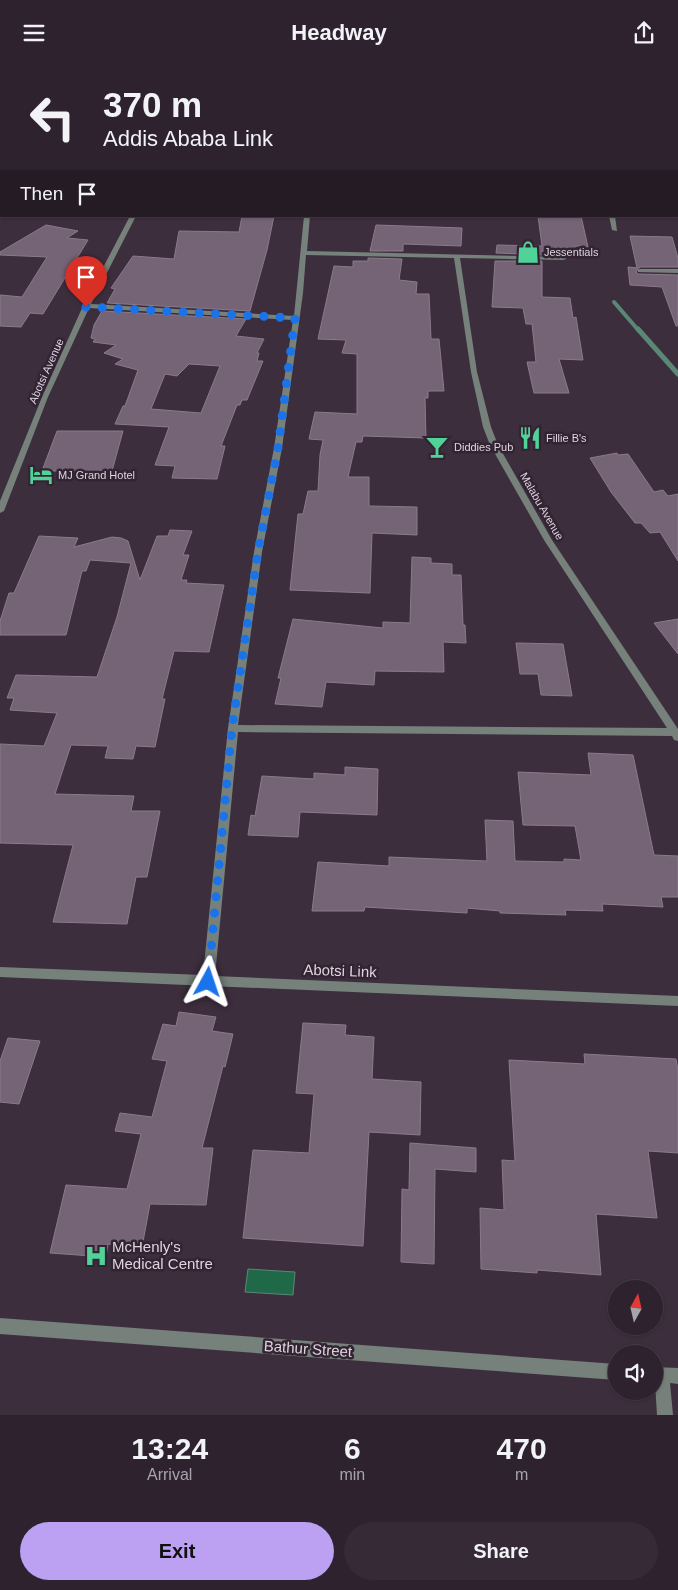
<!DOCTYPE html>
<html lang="en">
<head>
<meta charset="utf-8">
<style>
  body { margin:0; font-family:Arial,sans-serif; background:#362a36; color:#f1f3f6; height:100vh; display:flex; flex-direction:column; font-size:19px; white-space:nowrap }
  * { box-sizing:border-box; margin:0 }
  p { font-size:16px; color:#a7a4aa }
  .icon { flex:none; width:28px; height:28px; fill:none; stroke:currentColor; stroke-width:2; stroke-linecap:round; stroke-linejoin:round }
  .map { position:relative; height:1350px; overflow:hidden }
  .drawer { display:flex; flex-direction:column; background:#2e222e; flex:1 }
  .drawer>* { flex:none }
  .top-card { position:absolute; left:0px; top:0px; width:679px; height:152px; box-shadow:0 1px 4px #0004,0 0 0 1px #493f4a; background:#2e222e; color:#f1f3f6; overflow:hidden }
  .needle { width:32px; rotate:8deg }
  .tools { position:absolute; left:608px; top:1215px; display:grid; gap:10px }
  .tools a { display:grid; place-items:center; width:55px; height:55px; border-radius:50%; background:#2e222e; box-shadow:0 1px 4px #0004,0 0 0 1px #493f4a; font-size:25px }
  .pin { position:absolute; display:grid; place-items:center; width:42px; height:42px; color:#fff; margin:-51px -21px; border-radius:50% 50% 50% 0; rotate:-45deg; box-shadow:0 0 5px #0007 }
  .pin .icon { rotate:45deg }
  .me { position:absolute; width:55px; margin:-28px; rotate:5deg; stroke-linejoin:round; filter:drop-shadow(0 0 4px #0008) }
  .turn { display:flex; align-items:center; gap:18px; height:105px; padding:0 20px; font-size:22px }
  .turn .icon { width:65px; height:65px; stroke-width:2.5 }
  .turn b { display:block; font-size:35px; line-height:42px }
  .then { display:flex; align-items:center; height:48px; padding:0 20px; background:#0003; gap:10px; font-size:19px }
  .eta { display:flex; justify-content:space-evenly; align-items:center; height:85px; text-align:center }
  .eta b { font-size:30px; font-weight:700; line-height:35px }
  .cta { display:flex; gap:10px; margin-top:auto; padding:10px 20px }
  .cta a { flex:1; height:58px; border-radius:30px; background:#bca0f2; color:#111; font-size:20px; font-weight:700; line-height:58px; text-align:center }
  .cta a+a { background:#362a36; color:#f1f3f6 }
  header { display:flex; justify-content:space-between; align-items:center; height:65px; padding:0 20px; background:#2e222e; font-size:22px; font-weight:700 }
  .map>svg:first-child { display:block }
  .water { fill:#1f6949; stroke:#598976 }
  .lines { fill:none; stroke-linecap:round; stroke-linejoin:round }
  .stream-far1 { stroke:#598976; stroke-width:4 }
  .stream { stroke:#598976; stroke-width:5 }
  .building { fill:#756476; stroke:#8b7a8c; fill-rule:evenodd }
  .minor { fill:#76817b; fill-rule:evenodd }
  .tertiary { fill:#76817b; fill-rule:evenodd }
  .route { stroke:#1a73e8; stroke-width:9; stroke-dasharray:0 16.2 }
  .labels { text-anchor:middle; stroke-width:5; stroke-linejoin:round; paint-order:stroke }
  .far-poi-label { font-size:11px; fill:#dfd5df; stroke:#332434; text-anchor:start }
  .far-street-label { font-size:11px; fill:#dfd5df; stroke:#332434 }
  .near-street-label { font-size:15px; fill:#dfd5df; stroke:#332434 }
  .near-poi-label { font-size:15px; fill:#dfd5df; stroke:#332434; text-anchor:start }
</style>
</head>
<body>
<header><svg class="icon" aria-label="menu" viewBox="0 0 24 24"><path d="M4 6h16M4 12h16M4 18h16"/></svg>Headway<svg class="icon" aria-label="share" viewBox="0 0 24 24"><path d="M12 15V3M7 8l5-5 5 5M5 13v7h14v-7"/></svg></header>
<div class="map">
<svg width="678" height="1350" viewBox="0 0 678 1350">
  <rect width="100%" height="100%" fill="#3d2e3e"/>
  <path class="water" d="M 248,1204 L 295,1207 L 293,1230 L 245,1227 Z"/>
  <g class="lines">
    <path class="stream-far1" d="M 614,237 L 639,266"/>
    <path class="stream" d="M 638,264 L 678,309"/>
  </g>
  <path class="building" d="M 242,151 L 274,151 L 267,185 L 250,246 L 107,238 L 115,224 L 111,223 L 133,191 L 174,194 L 179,166 L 239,167 Z
    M 538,151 L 581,151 L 588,182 L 575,181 L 575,184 L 543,183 L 543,190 L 496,188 L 497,180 L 542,181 Z
    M 46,160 L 78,166 L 67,173 L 88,175 L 43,249 L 30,248 L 21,262 L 0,261 L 0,230 L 22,232 L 47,192 L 0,190 L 0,187 Z
    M 376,160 L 462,163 L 461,181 L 403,179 L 403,186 L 370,186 Z
    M 630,171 L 672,172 L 678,193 L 678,202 L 640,202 L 636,207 L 638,209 L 678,210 L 678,261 L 676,261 L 662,222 L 630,220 L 628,202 L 637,203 Z
    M 368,193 L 402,194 L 399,215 L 417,217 L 416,229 L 429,229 L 431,274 L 439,274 L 444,326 L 428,326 L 428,333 L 425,333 L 426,373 L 363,371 L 362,377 L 356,377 L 348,412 L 369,412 L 369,441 L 417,442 L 417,470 L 372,468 L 370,528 L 290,525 L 298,449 L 303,449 L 308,426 L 318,426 L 320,390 L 323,375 L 309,374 L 315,347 L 357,349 L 357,289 L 342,288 L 346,275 L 318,274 L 334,201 L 353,202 L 353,196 L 368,196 Z
    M 495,196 L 542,196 L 542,232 L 570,233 L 573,253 L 576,252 L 583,295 L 559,294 L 569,328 L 534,328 L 527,297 L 536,297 L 532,259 L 526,259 L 523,243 L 492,242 Z
    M 102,246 L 246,254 L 236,271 L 264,274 L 257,288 L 259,288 L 257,296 L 263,296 L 247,335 L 242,335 L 240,340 L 237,340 L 221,381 L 225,381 L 217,414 L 172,413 L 175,401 L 155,400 L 169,362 L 115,359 L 123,341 L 125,341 L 138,305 L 115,299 L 123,294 L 104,288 L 116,280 L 93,277 L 95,274 L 91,273 L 94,260 ZM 189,299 L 220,301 L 201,348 L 151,344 L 165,309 L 177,311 Z
    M 57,366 L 123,366 L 112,406 L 42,406 Z
    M 617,388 L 618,390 L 628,389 L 654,427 L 663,425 L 668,431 L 678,429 L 678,496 L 660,467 L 650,468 L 641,458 L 635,458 L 611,427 L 590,393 Z
    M 170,465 L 192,466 L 183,490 L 189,490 L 181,515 L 187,515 L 186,518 L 224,520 L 209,587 L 174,586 L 162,634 L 165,634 L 155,682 L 136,681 L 133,694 L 105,693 L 108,681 L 71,680 L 55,729 L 134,731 L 131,746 L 160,746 L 147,812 L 136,812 L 127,859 L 53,857 L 73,780 L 0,778 L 0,679 L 44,681 L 57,648 L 10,645 L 14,633 L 7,633 L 16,610 L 97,612 L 117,552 L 131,498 L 90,495 L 86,506 L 82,506 L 66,570 L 0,570 L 0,556 L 9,528 L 14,528 L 39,471 L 78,473 L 74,482 L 112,472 L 121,473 L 128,476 L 140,515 L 157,471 L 168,471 Z
    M 412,492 L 431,493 L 431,498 L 452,499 L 452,510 L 461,510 L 463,560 L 465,560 L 466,578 L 443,577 L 444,607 L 375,606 L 374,620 L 326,617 L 322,642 L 275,639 L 281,613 L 278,613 L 293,554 L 383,563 L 383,557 L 410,558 Z
    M 678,554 L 678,589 L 654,558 Z
    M 516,578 L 563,579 L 572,631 L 541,630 L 538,609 L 520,609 Z
    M 588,688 L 633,690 L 654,790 L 678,791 L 678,832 L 661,832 L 663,842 L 602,839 L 603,846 L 565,845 L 566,850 L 500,848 L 500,846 L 467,843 L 467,848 L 365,842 L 364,846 L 312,846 L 318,797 L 389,801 L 389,792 L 487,796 L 485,755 L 513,756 L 515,796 L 564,797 L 564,794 L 581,795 L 575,761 L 523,760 L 518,707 L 591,710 Z
    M 345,702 L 378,704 L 377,750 L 300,747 L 298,772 L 248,770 L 251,750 L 255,751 L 262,711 L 314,714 L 314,708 L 345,710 Z
    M 179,947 L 216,952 L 212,966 L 233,969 L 225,1002 L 223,1001 L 202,1083 L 213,1083 L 206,1140 L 150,1139 L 142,1182 L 108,1179 L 106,1192 L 50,1188 L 66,1120 L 127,1124 L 141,1069 L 115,1066 L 120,1048 L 152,1052 L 167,996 L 152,994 L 163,959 L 176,961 Z
    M 303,958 L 346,960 L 345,970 L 374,972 L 372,1014 L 421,1017 L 420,1070 L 369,1067 L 363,1181 L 243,1173 L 253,1085 L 309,1088 L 314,1029 L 296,1028 Z
    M 8,973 L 40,976 L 19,1039 L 0,1037 L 0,996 Z
    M 584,989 L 676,994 L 678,1005 L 678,1088 L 648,1086 L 657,1153 L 596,1149 L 601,1210 L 537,1205 L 537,1208 L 481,1204 L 480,1143 L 504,1145 L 502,1095 L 515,1096 L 509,995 L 585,999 Z
    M 410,1078 L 476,1083 L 476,1107 L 435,1104 L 434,1199 L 401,1197 L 402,1124 L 409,1125 Z"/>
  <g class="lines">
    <path class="minor" d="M 0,74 L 1,74 L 1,76 L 0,76 Z
      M 130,151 L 136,151 L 91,239 L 294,251 L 304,151 L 310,151 L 307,186 L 566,192 L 566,194 L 564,195 L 460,193 L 477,307 L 491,362 L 498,380 L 552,475 L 678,664 L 678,676 L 674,675 L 672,671 L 238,667 L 215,911 L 678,931 L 678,941 L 0,912 L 0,902 L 203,910 L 228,663 L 254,487 L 274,383 L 293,255 L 89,243 L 48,332 L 4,446 L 0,448 L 0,436 L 42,332 L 83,241 ZM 306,190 L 454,193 L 471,307 L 483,362 L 490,380 L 544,475 L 667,663 L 238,660 L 262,487 L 282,383 L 303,228 Z
      M 609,151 L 615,151 L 617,166 L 612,165 Z
      M 640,204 L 678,204 L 678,208 L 638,207 L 638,205 Z
      M 0,1253 L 616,1299 L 616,1315 L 0,1269 Z
      M 654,1302 L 678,1303 L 678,1319 L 670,1318 L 673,1350 L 657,1350 Z"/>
    <path class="tertiary" d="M 51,0 L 55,0 L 55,1 L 51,1 Z
      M 0,31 L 1,31 L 1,33 L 0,33 Z"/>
  </g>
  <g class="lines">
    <path class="route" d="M 86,242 L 295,253 L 278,383 L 258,487 L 232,663 L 208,917"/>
  </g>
  <defs>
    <symbol id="shop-bare" viewBox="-9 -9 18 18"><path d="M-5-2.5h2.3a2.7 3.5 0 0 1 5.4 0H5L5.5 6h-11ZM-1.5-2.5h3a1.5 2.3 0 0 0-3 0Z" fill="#50d398" stroke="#332434" stroke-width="2.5" paint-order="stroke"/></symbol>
    <symbol id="restaurant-bare" viewBox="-9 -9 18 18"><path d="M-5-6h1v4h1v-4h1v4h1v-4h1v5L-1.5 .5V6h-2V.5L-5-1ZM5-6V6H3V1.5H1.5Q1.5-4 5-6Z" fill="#50d398" stroke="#332434" stroke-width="2.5" paint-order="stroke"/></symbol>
    <symbol id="bar-bare" viewBox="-9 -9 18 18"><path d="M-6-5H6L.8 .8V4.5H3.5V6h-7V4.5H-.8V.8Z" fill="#50d398" stroke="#332434" stroke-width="2.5" paint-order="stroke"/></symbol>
    <symbol id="hotel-bare" viewBox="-9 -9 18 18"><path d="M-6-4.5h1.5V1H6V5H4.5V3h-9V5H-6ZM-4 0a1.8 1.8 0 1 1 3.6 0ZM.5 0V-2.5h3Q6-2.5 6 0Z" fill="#50d398" stroke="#332434" stroke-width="2.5" paint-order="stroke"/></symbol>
    <symbol id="hospital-bare" viewBox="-9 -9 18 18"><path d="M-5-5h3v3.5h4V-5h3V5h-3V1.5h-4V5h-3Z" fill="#50d398" stroke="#332434" stroke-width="2.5" paint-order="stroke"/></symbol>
  </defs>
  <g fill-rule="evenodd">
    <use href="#shop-bare" x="512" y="171" width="32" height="32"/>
    <use href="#restaurant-bare" x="514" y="357" width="32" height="32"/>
    <use href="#bar-bare" x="421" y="366" width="32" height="32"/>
    <use href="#hotel-bare" x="25" y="394" width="32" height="32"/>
    <use href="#hospital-bare" x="80" y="1175" width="32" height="32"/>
  </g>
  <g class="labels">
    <g class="far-poi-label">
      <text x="544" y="191">Jessentials</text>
      <text x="546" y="377">Fillie B's</text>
      <text x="454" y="386">Diddies Pub</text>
      <text x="58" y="414">MJ Grand Hotel</text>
    </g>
    <g class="far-street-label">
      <text transform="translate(46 306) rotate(-66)" y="4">Abotsi Avenue</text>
      <text transform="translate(542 441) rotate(60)" y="4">Malabu Avenue</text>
    </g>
    <g class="near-street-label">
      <text transform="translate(340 906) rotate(2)" y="5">Abotsi Link</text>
      <text transform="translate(308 1284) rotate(4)" y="5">Bathur Street</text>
    </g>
    <g class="near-poi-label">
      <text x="112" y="1187">McHenly's<tspan x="112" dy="17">Medical Centre</tspan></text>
    </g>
  </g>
</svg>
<div class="tools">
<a><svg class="needle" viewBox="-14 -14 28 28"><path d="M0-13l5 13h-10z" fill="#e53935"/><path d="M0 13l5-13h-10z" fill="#a7a4aa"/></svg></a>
<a><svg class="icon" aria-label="sound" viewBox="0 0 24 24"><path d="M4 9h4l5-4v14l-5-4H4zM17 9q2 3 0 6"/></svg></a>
</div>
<div class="pin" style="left:86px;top:242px;background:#d93025"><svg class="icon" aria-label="arrive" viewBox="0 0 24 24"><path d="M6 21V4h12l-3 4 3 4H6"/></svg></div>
<svg class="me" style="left:208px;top:917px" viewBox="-20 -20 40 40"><path d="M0-17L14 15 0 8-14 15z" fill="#1a73e8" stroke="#fff" stroke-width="4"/></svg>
<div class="top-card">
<div class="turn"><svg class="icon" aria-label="left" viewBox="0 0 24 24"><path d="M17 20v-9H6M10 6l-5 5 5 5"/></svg><div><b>370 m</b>Addis Ababa Link</div></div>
<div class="then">Then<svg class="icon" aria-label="arrive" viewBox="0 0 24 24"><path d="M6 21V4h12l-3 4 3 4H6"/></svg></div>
</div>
</div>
<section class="drawer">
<div class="eta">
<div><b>13:24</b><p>Arrival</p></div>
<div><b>6</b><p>min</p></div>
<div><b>470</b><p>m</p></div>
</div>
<div class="cta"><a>Exit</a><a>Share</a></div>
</section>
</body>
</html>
